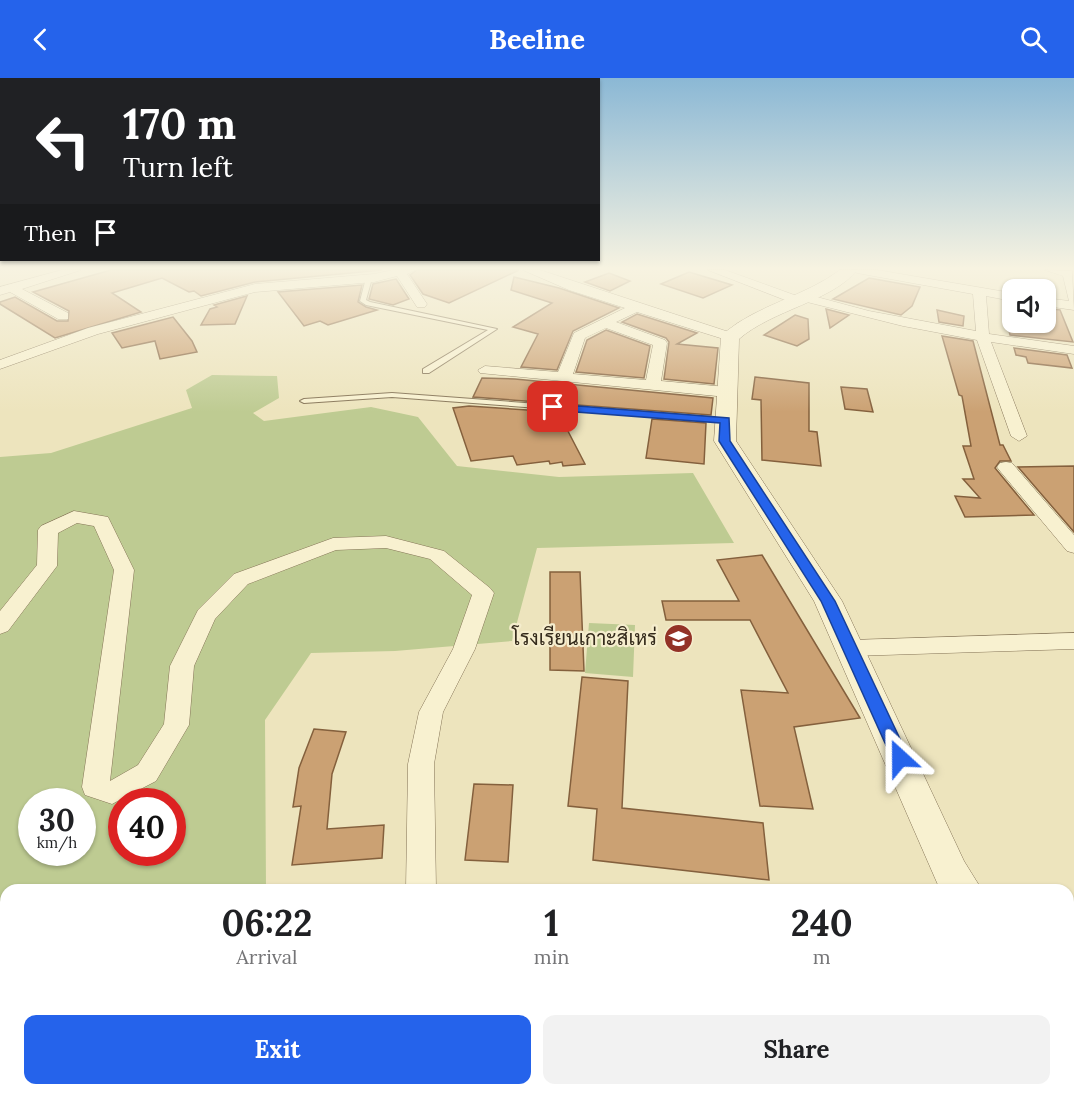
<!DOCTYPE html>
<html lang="en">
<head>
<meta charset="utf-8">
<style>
  body { margin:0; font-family:Lora,Sarabun,serif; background:#f2f2f2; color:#202124; height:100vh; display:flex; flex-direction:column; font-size:22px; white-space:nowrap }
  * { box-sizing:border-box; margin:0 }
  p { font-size:20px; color:#757577 }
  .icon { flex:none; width:33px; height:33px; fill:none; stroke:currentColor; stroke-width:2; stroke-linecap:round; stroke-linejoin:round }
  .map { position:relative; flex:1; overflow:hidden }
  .side { position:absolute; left:0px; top:806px; width:1074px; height:212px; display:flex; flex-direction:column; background:#fff; border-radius:18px 18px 0 0; box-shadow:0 2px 4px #0004 }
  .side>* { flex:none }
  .hud { position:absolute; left:0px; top:0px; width:600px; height:183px; box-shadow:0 2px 4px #0004; background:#202124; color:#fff; overflow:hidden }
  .tools { position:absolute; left:1002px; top:201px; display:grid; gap:12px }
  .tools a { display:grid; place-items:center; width:54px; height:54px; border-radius:12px; background:#fff; box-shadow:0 2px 4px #0004; font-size:30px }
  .speed { position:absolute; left:18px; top:710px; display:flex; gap:12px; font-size:30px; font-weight:700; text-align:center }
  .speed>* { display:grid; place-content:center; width:78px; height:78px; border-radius:50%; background:#fff; box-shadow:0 2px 4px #0004; line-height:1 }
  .speed small { font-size:15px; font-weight:400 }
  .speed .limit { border:9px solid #d22; background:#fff; color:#111 }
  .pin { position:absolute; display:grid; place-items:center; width:51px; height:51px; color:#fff; margin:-26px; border-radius:12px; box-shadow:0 3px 9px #0006 }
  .me { position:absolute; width:66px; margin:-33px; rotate:336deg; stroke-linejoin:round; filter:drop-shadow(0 0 4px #0008) }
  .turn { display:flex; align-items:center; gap:21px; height:126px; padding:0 24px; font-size:27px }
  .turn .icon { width:78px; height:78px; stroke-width:2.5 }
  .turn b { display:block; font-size:42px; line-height:51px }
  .then { display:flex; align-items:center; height:57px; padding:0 24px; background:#0003; gap:12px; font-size:22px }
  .eta { display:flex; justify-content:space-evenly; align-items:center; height:102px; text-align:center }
  .eta b { font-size:36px; font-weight:800; line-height:42px }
  .cta { display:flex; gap:12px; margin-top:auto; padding:12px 24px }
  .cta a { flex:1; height:69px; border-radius:12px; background:#2563eb; color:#fff; font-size:24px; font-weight:800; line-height:69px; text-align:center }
  .cta a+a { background:#f2f2f2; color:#202124 }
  header { display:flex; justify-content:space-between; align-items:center; height:78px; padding:0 24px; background:#2563eb; color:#fff; font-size:27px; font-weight:800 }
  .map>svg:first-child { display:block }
  .green { fill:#becb92; fill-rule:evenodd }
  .building { fill:#cba173; stroke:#84603d; stroke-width:1.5 }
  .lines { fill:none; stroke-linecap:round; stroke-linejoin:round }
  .service-casing { stroke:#857457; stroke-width:2 }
  .minor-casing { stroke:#857457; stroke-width:1 }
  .tertiary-casing { stroke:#857457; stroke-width:1 }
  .service { fill:#f8f1d0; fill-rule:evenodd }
  .minor { fill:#f8f1d0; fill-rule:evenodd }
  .tertiary { fill:#f8f1d0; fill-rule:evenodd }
  .route { fill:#2563eb; stroke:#184099; stroke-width:1.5 }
  .labels { text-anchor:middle; stroke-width:4.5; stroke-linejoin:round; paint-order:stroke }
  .poi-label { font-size:20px; fill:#342a1b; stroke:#f5edcd; text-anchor:end }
</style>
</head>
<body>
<header><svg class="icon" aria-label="back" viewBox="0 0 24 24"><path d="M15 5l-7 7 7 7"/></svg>Beeline<svg class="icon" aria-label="search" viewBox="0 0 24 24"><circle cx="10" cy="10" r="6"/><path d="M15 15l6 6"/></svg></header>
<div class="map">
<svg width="1074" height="1016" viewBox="0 0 1074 1016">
  <rect width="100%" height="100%" fill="#ede4bd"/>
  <path class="green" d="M 212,297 L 277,298 L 279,320 L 253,335 L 264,343 L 371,329 L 418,339 L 457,388 L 559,399 L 693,395 L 734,465 L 537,470 L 512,563 L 395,573 L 311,575 L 265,642 L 266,811 L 6,812 L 6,1011 L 201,1011 L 199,1016 L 0,1016 L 0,379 L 51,375 L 192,330 L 186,312 ZM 32,723 L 82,723 L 82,774 L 32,774 ZM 122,723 L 172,723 L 172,774 L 122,774 Z
    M 589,545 L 635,547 L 633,599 L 585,595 Z"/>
  <path class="building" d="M 111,192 L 382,192 L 255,204 L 201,218 L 194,213 L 189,214 L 162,200 L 112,215 L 141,234 L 55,260 L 0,226 L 0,224 L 15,219 L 57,243 L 68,243 L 69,233 L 33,214 Z
    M 417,192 L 519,192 L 449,225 L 423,216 L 410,197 Z
    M 689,194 L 732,207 L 703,220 L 661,206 Z
    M 609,195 L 630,203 L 610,213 L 585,204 Z
    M 514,199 L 559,210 L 619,230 L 573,253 L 557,292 L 521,289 L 538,256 L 513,249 L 552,225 L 511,212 Z
    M 869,200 L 920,209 L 912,228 L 901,237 L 833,221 Z
    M 396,201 L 409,221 L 393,227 L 369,221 L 373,206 Z
    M 362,207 L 358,224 L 366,229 L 377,232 L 328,247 L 320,243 L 304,248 L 278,214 Z
    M 247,218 L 235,246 L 201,247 L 210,231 L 217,229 L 214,227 Z
    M 1046,230 L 1060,232 L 1073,264 L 1010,257 L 1007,244 L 1046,244 Z
    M 826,231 L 849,237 L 830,250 Z
    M 937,232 L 964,238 L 963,248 L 939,244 Z
    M 637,236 L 697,255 L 677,266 L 718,270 L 714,306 L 664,301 L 669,264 L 666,260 L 622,244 Z
    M 795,237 L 808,241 L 809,261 L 797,268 L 764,257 Z
    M 173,239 L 192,263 L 197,274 L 160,281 L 155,263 L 122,270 L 112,255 Z
    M 606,252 L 650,268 L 644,300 L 576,294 L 587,262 Z
    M 942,258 L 973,263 L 1000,367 L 1003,367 L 1011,383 L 1000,383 L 995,390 L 1034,437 L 965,439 L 955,418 L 980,420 L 963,401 L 974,401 L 963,368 L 971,368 L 962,318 L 959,317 Z
    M 1014,270 L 1067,277 L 1072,290 L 1028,285 L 1026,279 L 1016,277 Z
    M 755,299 L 809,305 L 809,353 L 817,354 L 821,388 L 762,382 L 761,322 L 752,321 Z
    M 482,300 L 515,301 L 713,320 L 711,337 L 473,319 Z
    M 841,309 L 867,311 L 873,334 L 845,331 Z
    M 469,328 L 558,334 L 585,386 L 563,388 L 562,384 L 550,386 L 549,383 L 517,387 L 513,378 L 471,383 L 453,330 Z
    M 652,341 L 706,345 L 704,386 L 646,380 Z
    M 1074,388 L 1074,454 L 1018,389 Z
    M 762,477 L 860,640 L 794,649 L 813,731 L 760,728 L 741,612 L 788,615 L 750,542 L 666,542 L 662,523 L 739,523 L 717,482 Z
    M 550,494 L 580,494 L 584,593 L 550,592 Z
    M 582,599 L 628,603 L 622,730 L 763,745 L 769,802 L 593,782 L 597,731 L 568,728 Z
    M 314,651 L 346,654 L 332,696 L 327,751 L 384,747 L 382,780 L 292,787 L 301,728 L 293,729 L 299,690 Z
    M 474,706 L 513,707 L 508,784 L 465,782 Z"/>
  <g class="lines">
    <defs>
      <path id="service" d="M 369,198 L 372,200 L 366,222 L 370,224 L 497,251 L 429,295 L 423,295 L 423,291 L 488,252 L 366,227 L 360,223 L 366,200 Z
        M 392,315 L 726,340 L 730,342 L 726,344 L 392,319 L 304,325 L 300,323 L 304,321 Z"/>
      <path id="minor" d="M 62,192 L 81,192 L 22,211 L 68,235 L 68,241 L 58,241 L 10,214 L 0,217 L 0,209 Z
        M 393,192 L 415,192 L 407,196 L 427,226 L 425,229 L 417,229 L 397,198 L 374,204 L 255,214 L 98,256 L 0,291 L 0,282 L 88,250 L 255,206 L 374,196 Z
        M 523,192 L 540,192 L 735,256 L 735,262 L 730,263 L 637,234 L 616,244 L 665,262 L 667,265 L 661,303 L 727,309 L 735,314 L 727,319 L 480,295 L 478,292 L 485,288 L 558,294 L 574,255 L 625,230 L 569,212 ZM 606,250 L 653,267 L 646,302 L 573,296 L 585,260 Z
        M 708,192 L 725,192 L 797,218 L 802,215 L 869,233 L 976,253 L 973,216 L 857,195 L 851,192 L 877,192 L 1012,215 L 1012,223 L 986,218 L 989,256 L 1074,268 L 1074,276 L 991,264 L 1027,358 L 1019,363 L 1011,358 L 977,262 L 903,248 L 803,223 L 793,225 Z
        M 1045,192 L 1072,193 L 1074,232 L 1046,228 L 1046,220 L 1069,223 L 1063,198 Z
        M 1006,384 L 1012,385 L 1074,457 L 1074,475 L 1067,473 L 1000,393 L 997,389 L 1000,385 Z
        M 74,433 L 108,439 L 134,492 L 110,703 L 138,687 L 164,646 L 170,588 L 198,532 L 234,496 L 333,460 L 386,458 L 444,473 L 490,510 L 494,515 L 475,571 L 443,634 L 434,686 L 436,812 L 406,812 L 408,686 L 419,634 L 453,571 L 472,517 L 430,481 L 386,470 L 336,472 L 248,506 L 215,541 L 194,588 L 189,647 L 156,703 L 112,726 L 85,717 L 82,709 L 114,492 L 94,448 L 77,445 L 58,455 L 57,488 L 8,553 L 0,556 L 0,533 L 37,487 L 38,452 L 41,448 Z
        M 1074,555 L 1074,571 L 852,578 L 844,576 L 841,570 L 844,564 L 852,562 Z
        M 364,1011 L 401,1011 L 399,1016 L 362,1016 Z"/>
      <path id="tertiary" d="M 840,192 L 857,192 C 833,223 772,232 739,261 L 736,363 L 842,523 L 964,783 L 982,812 L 940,812 L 938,807 L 814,523 L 714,363 L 721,259 L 724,255 C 759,226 804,219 840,192 Z
        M 1068,945 L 1074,947 L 1074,998 L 1068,996 Z"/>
    </defs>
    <use href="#service" class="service-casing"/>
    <use href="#minor" class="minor-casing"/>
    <use href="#tertiary" class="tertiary-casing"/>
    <use href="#service" class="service"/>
    <use href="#minor" class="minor"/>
    <use href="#tertiary" class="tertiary"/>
  </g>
  <linearGradient id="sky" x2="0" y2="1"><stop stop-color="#8bb8d5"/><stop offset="0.57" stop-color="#f7f3e1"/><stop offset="1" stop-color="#f7f3e1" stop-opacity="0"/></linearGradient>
  <rect width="1074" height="334" fill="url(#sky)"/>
  <path class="route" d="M 553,326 L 729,340 L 730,363 L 835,523 L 909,680 L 906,685 L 894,685 L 821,523 L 719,363 L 720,345 L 550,332 L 550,327 Z"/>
  <defs>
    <symbol id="school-disc" viewBox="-11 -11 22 22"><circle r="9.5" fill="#933227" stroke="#f5edcd"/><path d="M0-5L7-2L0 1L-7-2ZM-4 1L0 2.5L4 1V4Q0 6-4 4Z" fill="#fff"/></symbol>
  </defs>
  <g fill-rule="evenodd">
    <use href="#school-disc" x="662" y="544" width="33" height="33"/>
  </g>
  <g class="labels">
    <g class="poi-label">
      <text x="657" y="567">โรงเรียนเกาะสิเหร่</text>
    </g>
  </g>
</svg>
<div class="tools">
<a><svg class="icon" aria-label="sound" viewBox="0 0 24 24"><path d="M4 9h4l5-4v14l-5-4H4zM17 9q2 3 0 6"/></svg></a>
</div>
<div class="speed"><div>30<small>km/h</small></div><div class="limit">40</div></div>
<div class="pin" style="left:553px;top:329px;background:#d93025"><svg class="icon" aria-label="arrive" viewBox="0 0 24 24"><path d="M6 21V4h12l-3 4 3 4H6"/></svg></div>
<svg class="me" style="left:900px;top:680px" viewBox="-20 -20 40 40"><path d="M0-17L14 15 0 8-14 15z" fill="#2563eb" stroke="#fff" stroke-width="4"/></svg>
<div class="hud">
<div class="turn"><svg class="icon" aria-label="left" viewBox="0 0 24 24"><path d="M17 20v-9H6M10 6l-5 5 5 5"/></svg><div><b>170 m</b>Turn left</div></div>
<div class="then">Then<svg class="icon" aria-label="arrive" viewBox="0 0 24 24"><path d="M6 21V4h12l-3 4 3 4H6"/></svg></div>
</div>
<section class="side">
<div class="eta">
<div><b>06:22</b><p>Arrival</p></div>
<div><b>1</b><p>min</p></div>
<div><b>240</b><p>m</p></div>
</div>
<div class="cta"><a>Exit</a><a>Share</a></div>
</section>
</div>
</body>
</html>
